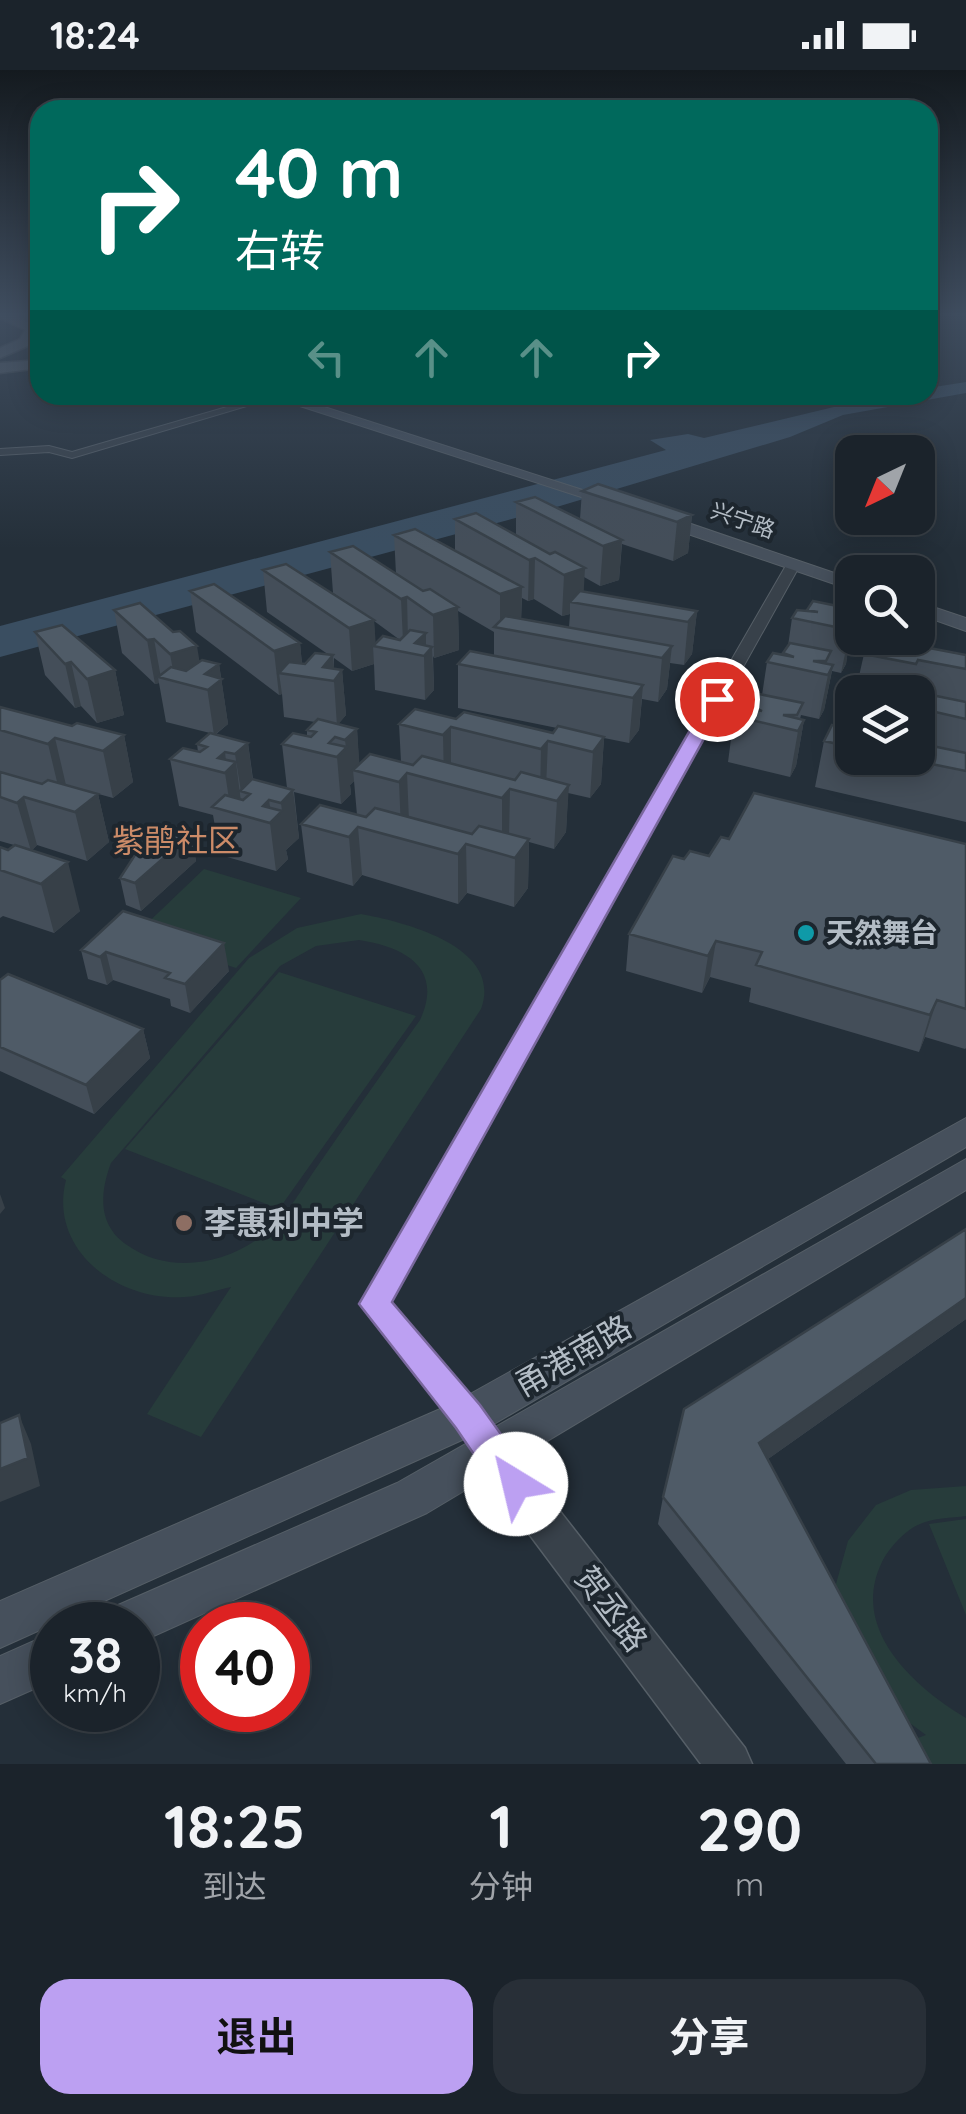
<!DOCTYPE html>
<html lang="zh">
<head>
<meta charset="utf-8">
<style>
  body { margin:0; font-family:Quicksand,"Noto Sans SC",sans-serif; background:#282f37; color:#f1f3f6; height:100vh; display:flex; flex-direction:column; font-size:38px; white-space:nowrap }
  * { box-sizing:border-box; margin:0 }
  p { font-size:32px; color:#a0a4a9 }
  .icon { flex:none; width:55px; height:55px; fill:none; stroke:currentColor; stroke-width:2; stroke-linecap:round; stroke-linejoin:round }
  .map { position:relative; height:1694px; overflow:hidden }
  .sheet { display:flex; flex-direction:column; background:#1b232b; flex:1 }
  .sheet>* { flex:none }
  .hud { position:absolute; left:30px; top:30px; width:908px; height:305px; border-radius:30px; box-shadow:0 5px 25px #0003,0 0 0 2px #394047; background:#00695c; color:#fff; overflow:hidden }
  .needle { width:65px; rotate:223deg }
  .controls { position:absolute; left:835px; top:365px; display:grid; gap:20px }
  .controls a { display:grid; place-items:center; width:100px; height:100px; border-radius:20px; background:#1b232b; box-shadow:0 5px 25px #0003,0 0 0 2px #394047; font-size:50px }
  .speed { position:absolute; left:30px; top:1532px; display:flex; gap:20px; font-size:50px; font-weight:700; text-align:center }
  .speed>* { display:grid; place-content:center; width:130px; height:130px; border-radius:50%; background:#1b232b; box-shadow:0 5px 25px #0003,0 0 0 2px #394047; line-height:1 }
  .speed small { font-size:25px; font-weight:400 }
  .speed .limit { border:15px solid #d22; background:#fff; color:#111 }
  .pin { position:absolute; display:grid; place-items:center; width:85px; height:85px; color:#fff; margin:-42px; border:5px solid #fff; border-radius:50%; box-shadow:0 2px 10px #0007 }
  .me { position:absolute; width:110px; margin:-55px; rotate:324deg; stroke-linejoin:round; filter:drop-shadow(0 0 8px #0008) }
  .turn { display:flex; align-items:center; gap:35px; height:210px; padding:0 40px; font-size:45px }
  .turn .icon { width:130px; height:130px; stroke-width:2.5 }
  .turn b { display:block; font-size:70px; line-height:85px }
  .lanes { display:flex; align-items:center; height:95px; padding:0 40px; background:#0003; justify-content:center; gap:50px; direction:ltr }
  .lanes .off { opacity:.35 }
  .eta { display:flex; justify-content:space-evenly; align-items:center; height:170px; text-align:center }
  .eta b { font-size:60px; font-weight:700; line-height:70px }
  .action { display:flex; gap:20px; margin-top:auto; padding:20px 40px }
  .action a { flex:1; height:115px; border-radius:30px; background:#bca0f2; color:#111; font-size:40px; font-weight:700; line-height:115px; text-align:center }
  .action a+a { background:#282f37; color:#f1f3f6 }
  .status { display:flex; justify-content:space-between; align-items:center; height:70px; padding:0 50px; background:#1b232b; direction:ltr }
  .status svg { height:28px; fill:currentColor }
  .map>svg:first-child { display:block }
  .green { fill:#273c3b; fill-rule:evenodd }
  .water { fill:#3a4e61 }
  .lines { fill:none; stroke-linecap:round; stroke-linejoin:round }
  .minor-casing { stroke:#565f67; stroke-width:2 }
  .tertiary-casing { stroke:#565f67; stroke-width:3 }
  .secondary-casing { stroke:#565f67; stroke-width:2 }
  .primary-casing { stroke:#414a52; stroke-width:3 }
  .minor { fill:#38414a; fill-rule:evenodd }
  .tertiary { fill:#38414a; fill-rule:evenodd }
  .secondary { fill:#46505c; fill-rule:evenodd }
  .primary { fill:#56606a; fill-rule:evenodd }
  .wall { fill:#444e59; fill-rule:evenodd }
  .shaded-wall { fill:#374048 }
  .building { fill:#4f5b67; stroke:#374048; stroke-width:2.5 }
  .route { fill:#bca0f2; stroke:#7a689d; stroke-width:2.5 }
  .culture-dot { fill:#0f9aa8; stroke:#1d262e; stroke-width:4 }
  .education-dot { fill:#8d6e63; stroke:#1d262e; stroke-width:4 }
  .labels { text-anchor:middle; stroke-width:8; stroke-linejoin:round; paint-order:stroke }
  .far-street-label { font-size:22px; fill:#b3bcc5; stroke:#1d262e }
  .poi-label { font-size:28px; font-weight:bold; fill:#b3bcc5; stroke:#1d262e; text-anchor:start }
  .quarter-label { font-size:32px; fill:#cc8b68; stroke:#1d262e }
  .near-poi-label { font-size:32px; font-weight:bold; fill:#b3bcc5; stroke:#1d262e; text-anchor:start }
  .near-street-label { font-size:32px; fill:#b3bcc5; stroke:#1d262e }
</style>
</head>
<body>
<div class="status"><b>18:24</b><svg viewBox="0 0 49 12"><path d="M0 12V9h3v3zM5 12V6h3v6zM10 12V3h3v9zM15 12V0h3v12zM26 1h20v11H26zM47 4h2v5h-2z"/></svg></div>
<div class="map">
<svg width="966" height="1694" viewBox="0 0 966 1694">
  <rect width="100%" height="100%" fill="#242f39"/>
  <path class="green" d="M 204,799 L 301,828 L 236,898 L 135,865 Z
    M 361,844 C 405,852 504,877 481,939 L 201,1367 L 147,1344 L 231,1217 C 216,1220 201,1226 185,1227 C 118,1232 48,1180 66,1110 L 61,1107 L 249,888 L 297,858 ZM 359,870 C 405,877 444,898 420,950 C 386,998 352,1046 319,1094 C 303,1116 289,1144 268,1161 C 230,1194 170,1206 127,1175 C 97,1155 100,1122 111,1093 L 280,896 L 316,876 Z
    M 279,902 L 416,946 L 279,1139 L 125,1079 Z
    M 966,1416 L 966,1446 C 951,1448 933,1448 920,1454 C 905,1460 889,1478 882,1492 C 849,1559 914,1617 966,1648 L 966,1694 L 921,1694 L 912,1670 L 926,1665 L 907,1651 L 838,1539 L 836,1514 L 848,1471 L 876,1435 L 911,1420 Z
    M 966,1449 L 966,1545 L 929,1454 Z"/>
  <path class="water" d="M 966,312 L 966,323 L 843,345 L 790,367 L 560,436 L 0,587 L 0,556 L 666,380 L 650,370 L 688,364 L 704,368 L 884,325 L 928,325 L 928,318 Z"/>
  <g class="lines">
    <defs>
      <path id="minor" d="M 268,325 L 280,326 L 72,388 L 49,382 L 0,385 L 0,379 L 49,376 L 72,382 Z
        M 788,492 L 800,495 L 389,1232 L 483,1342 L 487,1352 L 483,1362 L 472,1366 L 461,1362 L 360,1234 Z"/>
      <path id="tertiary" d="M 492,1366 L 505,1371 L 745,1678 L 752,1694 L 701,1694 L 479,1397 L 473,1384 L 479,1371 Z"/>
      <path id="secondary" d="M 1,242 L 18,242 L 40,250 L 40,257 Z
        M 266,325 L 287,325 L 623,433 L 609,436 Z
        M 656,442 L 852,509 L 852,520 L 650,451 L 648,447 Z
        M 918,532 L 966,548 L 966,561 L 918,544 Z
        M 966,1048 L 966,1077 L 482,1361 L 0,1578 L 0,1531 L 454,1333 Z
        M 966,1089 L 966,1120 L 427,1443 L 138,1573 L 138,1555 L 102,1555 L 109,1539 L 397,1413 Z
        M 52,1563 L 52,1611 L 0,1634 L 0,1586 Z"/>
      <path id="primary" d="M 0,242 L 9,242 L 40,259 L 30,275 L 0,288 L 0,278 L 20,269 L 25,260 L 0,248 Z
        M 40,290 L 40,298 L 0,303 L 0,293 Z"/>
    </defs>
    <use href="#minor" class="minor-casing"/>
    <use href="#tertiary" class="tertiary-casing"/>
    <use href="#secondary" class="secondary-casing"/>
    <use href="#primary" class="primary-casing"/>
    <use href="#minor" class="minor"/>
    <use href="#tertiary" class="tertiary"/>
    <use href="#secondary" class="secondary"/>
    <use href="#primary" class="primary"/>
  </g>
  <path class="wall" d="M 582,421 L 692,445 L 688,483 L 673,491 L 622,474 L 619,510 L 600,516 L 584,507 L 583,522 L 697,541 L 692,584 L 684,595 L 670,593 L 667,619 L 658,632 L 642,629 L 639,660 L 629,673 L 604,668 L 601,714 L 590,728 L 568,723 L 566,762 L 554,779 L 529,772 L 528,818 L 514,837 L 467,823 L 458,834 L 362,805 L 353,816 L 307,802 L 301,754 L 357,745 L 354,711 L 350,715 L 351,724 L 341,734 L 294,722 L 299,768 L 286,780 L 288,789 L 276,801 L 220,785 L 213,745 L 179,736 L 170,689 L 198,682 L 197,674 L 210,663 L 166,652 L 159,613 L 155,614 L 122,583 L 114,540 L 200,591 L 219,594 L 228,654 L 215,665 L 248,673 L 253,709 L 287,718 L 282,674 L 307,667 L 307,660 L 315,652 L 284,647 L 282,624 L 279,625 L 196,562 L 190,521 L 300,573 L 302,594 L 305,594 L 329,585 L 267,542 L 263,500 L 360,541 L 333,523 L 330,482 L 396,504 L 394,465 L 455,481 L 455,449 L 516,465 L 516,432 L 580,449 ZM 522,528 L 528,531 L 534,529 L 562,546 L 570,544 L 569,557 L 521,549 ZM 458,541 L 494,562 L 494,586 L 458,594 L 458,638 L 557,658 L 553,663 L 456,649 L 399,654 L 401,692 L 359,695 L 357,659 L 338,654 L 346,645 L 342,600 L 334,599 L 334,588 L 352,601 L 374,594 L 375,620 L 425,630 L 434,620 L 433,586 L 434,588 L 459,580 ZM 374,551 L 400,570 L 375,573 Z
    M 852,539 L 850,550 L 852,551 L 846,594 L 841,603 L 832,601 L 824,640 L 819,649 L 801,645 L 800,649 L 804,650 L 796,696 L 790,707 L 728,692 L 734,646 L 751,638 L 752,636 L 762,625 L 767,592 L 783,585 L 788,576 L 792,548 L 807,541 Z
    M 35,562 L 115,600 L 124,645 L 97,653 L 81,636 L 75,638 L 45,605 Z
    M 922,581 L 966,585 L 966,752 L 815,717 L 824,671 L 838,656 L 844,627 L 857,615 L 864,584 ZM 852,622 L 918,622 L 918,688 L 852,688 Z
    M 0,637 L 72,656 L 124,665 L 133,712 L 113,728 L 66,715 L 98,724 L 109,772 L 87,791 L 37,775 L 32,780 L 80,841 L 54,863 L 3,846 L 0,848 L 0,777 L 8,780 L 14,775 L 0,771 Z
    M 191,764 L 196,791 L 141,841 L 126,835 L 120,808 Z
    M 729,769 L 966,774 L 966,978 L 965,979 L 925,967 L 919,982 L 749,932 L 751,918 L 710,907 L 702,923 L 626,901 L 629,864 L 684,789 L 709,786 Z
    M 123,841 L 229,901 L 190,943 L 171,936 L 170,929 L 113,910 L 107,915 L 88,909 L 81,880 Z
    M 0,910 L 143,959 L 150,988 L 94,1044 L 0,1001 Z
    M 966,1159 L 966,1249 L 768,1389 L 931,1694 L 846,1694 L 658,1454 L 663,1427 Z"/>
  <path class="shaded-wall" d="M 692,445 L 688,483 L 673,491 L 677,452 Z
    M 622,470 L 619,510 L 600,516 L 603,476 Z
    M 535,488 L 534,529 L 528,531 L 529,490 Z
    M 585,498 L 583,534 L 570,532 L 570,544 L 562,546 L 564,505 Z
    M 522,517 L 521,559 L 500,558 L 500,524 Z
    M 407,527 L 408,570 L 403,571 L 401,529 Z
    M 458,537 L 459,580 L 434,588 L 433,545 Z
    M 697,541 L 692,584 L 684,595 L 688,552 Z
    M 374,550 L 376,577 L 373,576 L 374,594 L 352,601 L 349,558 Z
    M 852,554 L 846,594 L 841,603 L 850,560 Z
    M 426,563 L 426,583 L 432,577 L 434,620 L 425,630 L 424,586 L 415,573 Z
    M 154,569 L 161,608 L 158,607 L 159,613 L 155,614 L 147,570 Z
    M 300,573 L 303,606 L 279,603 L 282,624 L 279,625 L 274,581 Z
    M 197,576 L 204,619 L 175,611 L 170,584 Z
    M 672,576 L 667,619 L 658,632 L 662,588 Z
    M 333,585 L 335,609 L 342,600 L 346,645 L 337,656 L 334,611 L 323,597 Z
    M 71,592 L 81,636 L 75,638 L 65,594 Z
    M 219,594 L 228,654 L 214,665 L 205,604 Z
    M 833,595 L 824,640 L 819,649 L 828,605 Z
    M 115,600 L 124,645 L 97,653 L 87,609 Z
    M 643,615 L 639,660 L 629,673 L 633,628 Z
    M 804,650 L 796,696 L 790,707 L 798,661 Z
    M 451,657 L 451,703 L 444,712 L 443,665 Z
    M 357,659 L 360,702 L 353,700 L 354,711 L 350,715 L 351,724 L 341,734 L 337,687 L 346,678 L 345,670 Z
    M 124,665 L 133,712 L 113,728 L 103,681 Z
    M 604,667 L 601,714 L 590,728 L 593,682 Z
    M 55,668 L 66,715 L 59,720 L 48,674 Z
    M 548,671 L 546,718 L 540,726 L 541,679 Z
    M 248,673 L 254,720 L 241,722 L 235,684 Z
    M 225,682 L 227,700 L 236,692 L 242,740 L 231,742 L 225,703 L 218,688 Z
    M 407,703 L 409,751 L 401,760 L 399,712 Z
    M 569,715 L 566,762 L 554,779 L 557,731 Z
    M 510,719 L 509,766 L 502,776 L 502,728 Z
    M 293,720 L 299,768 L 286,780 L 288,789 L 276,801 L 270,753 L 263,736 L 269,730 L 272,751 L 282,741 L 281,733 Z
    M 98,724 L 109,772 L 87,791 L 75,742 Z
    M 24,727 L 37,775 L 31,781 L 17,733 Z
    M 358,757 L 362,805 L 353,816 L 349,767 Z
    M 191,764 L 196,791 L 141,841 L 135,813 Z
    M 529,769 L 528,818 L 514,837 L 515,788 Z
    M 466,774 L 467,823 L 458,834 L 458,784 Z
    M 68,792 L 80,841 L 54,863 L 41,814 Z
    M 716,871 L 710,907 L 702,923 L 708,886 Z
    M 224,873 L 229,901 L 190,943 L 185,914 Z
    M 106,882 L 113,910 L 107,915 L 100,887 Z
    M 937,930 L 925,967 L 919,982 L 930,945 Z
    M 143,959 L 150,988 L 94,1044 L 86,1015 Z
    M 0,1124 L 5,1138 L 0,1144 Z
    M 966,1228 L 966,1249 L 751,1401 L 759,1373 Z
    M 19,1345 L 31,1374 L 40,1416 L 0,1432 L 0,1399 Z"/>
  <path class="building" d="M 598,414 L 692,445 L 677,452 L 582,421 Z
    M 535,427 L 622,470 L 603,476 L 516,432 Z
    M 476,443 L 550,484 L 555,482 L 585,498 L 564,505 L 535,488 L 529,490 L 455,449 Z
    M 415,459 L 522,517 L 500,524 L 394,465 Z
    M 353,476 L 423,521 L 430,519 L 458,537 L 433,545 L 407,527 L 401,529 L 330,482 Z
    M 286,494 L 374,550 L 349,558 L 263,500 Z
    M 214,514 L 300,573 L 274,581 L 190,521 Z
    M 580,521 L 697,541 L 688,552 L 570,532 Z
    M 813,531 L 852,539 L 847,548 L 835,547 L 852,551 L 850,560 L 792,548 L 797,540 L 818,542 L 807,540 Z
    M 140,533 L 173,562 L 180,561 L 197,576 L 170,584 L 154,569 L 147,570 L 114,540 Z
    M 505,546 L 672,576 L 662,588 L 494,557 Z
    M 62,555 L 115,600 L 87,609 L 71,592 L 65,594 L 35,562 Z
    M 410,560 L 426,563 L 415,573 L 432,577 L 424,586 L 373,576 L 383,566 L 400,570 Z
    M 870,571 L 922,581 L 924,577 L 966,585 L 966,599 L 918,590 L 916,594 L 864,584 Z
    M 790,573 L 831,581 L 826,591 L 813,591 L 833,595 L 828,605 L 767,592 L 773,583 L 794,587 L 783,583 Z
    M 470,581 L 643,615 L 633,628 L 458,594 Z
    M 315,583 L 333,585 L 323,597 L 342,600 L 334,611 L 279,603 L 289,592 L 305,594 Z
    M 202,590 L 219,594 L 205,604 L 222,609 L 208,620 L 158,607 L 171,597 L 186,601 Z
    M 851,614 L 893,622 L 852,622 L 852,629 L 844,627 Z
    M 907,620 L 966,632 L 966,649 L 918,638 L 918,622 L 906,622 Z
    M 759,624 L 803,633 L 797,645 L 783,645 L 804,650 L 798,661 L 734,646 L 741,636 L 762,641 L 752,636 Z
    M 0,637 L 72,656 L 77,653 L 124,665 L 103,681 L 55,668 L 48,674 L 0,660 Z
    M 415,639 L 456,649 L 464,642 L 553,663 L 558,656 L 604,667 L 593,682 L 548,671 L 541,679 L 451,657 L 443,665 L 399,654 Z
    M 318,649 L 357,659 L 345,670 L 335,667 L 329,673 L 347,677 L 337,687 L 282,674 L 293,663 L 311,667 L 316,662 L 307,660 Z
    M 832,655 L 852,659 L 852,677 L 824,671 Z
    M 210,663 L 248,673 L 235,684 L 225,682 L 218,688 L 236,692 L 225,703 L 170,689 L 183,678 L 200,682 L 207,677 L 197,674 Z
    M 918,673 L 966,683 L 966,701 L 902,688 L 918,688 Z
    M 370,684 L 413,695 L 422,686 L 515,710 L 521,702 L 569,715 L 557,731 L 510,719 L 502,728 L 407,703 L 399,712 L 353,700 Z
    M 0,702 L 42,714 L 48,710 L 98,724 L 75,742 L 24,727 L 17,733 L 0,727 Z
    M 252,709 L 293,720 L 281,733 L 269,730 L 263,736 L 282,741 L 270,753 L 212,737 L 225,725 L 243,730 L 250,724 L 240,721 Z
    M 754,723 L 966,774 L 966,939 L 937,930 L 930,945 L 756,895 L 762,882 L 716,871 L 708,886 L 629,864 L 673,786 L 684,789 L 690,781 L 709,786 L 721,767 L 729,769 Z
    M 320,735 L 366,747 L 375,738 L 472,764 L 479,756 L 529,769 L 515,788 L 466,774 L 458,784 L 358,757 L 349,767 L 301,754 Z
    M 155,754 L 191,764 L 135,813 L 120,808 Z
    M 15,775 L 68,792 L 41,814 L 0,800 L 0,777 L 8,780 Z
    M 123,841 L 224,873 L 185,914 L 165,908 L 170,903 L 106,882 L 100,887 L 81,880 Z
    M 8,904 L 143,959 L 86,1015 L 0,977 L 0,910 Z
    M 966,1159 L 966,1228 L 759,1373 L 931,1694 L 876,1694 L 663,1427 L 684,1339 Z
    M 19,1345 L 28,1388 L 0,1399 L 0,1353 Z"/>
  <linearGradient id="sky" x2="0" y2="1"><stop stop-color="#141a1f"/><stop offset="0.51" stop-color="#3f4d5f"/><stop offset="1" stop-color="#3f4d5f" stop-opacity="0"/></linearGradient>
  <rect width="966" height="479" fill="url(#sky)"/>
  <path class="route" d="M 717,624 L 726,629 L 392,1232 L 480,1335 L 528,1402 L 533,1414 L 528,1427 L 516,1432 L 503,1427 L 456,1358 L 359,1234 L 708,629 Z"/>
  <circle class="culture-dot" cx="806" cy="863" r="10"/>
  <circle class="education-dot" cx="184" cy="1153" r="10"/>
  <g class="labels">
    <g class="far-street-label">
      <text transform="translate(743 450) rotate(19)" y="8">兴宁路</text>
    </g>
    <g class="poi-label">
      <text x="826" y="873">天然舞台</text>
    </g>
    <g class="quarter-label">
      <text x="176" y="782">紫鹃社区</text>
    </g>
    <g class="near-poi-label">
      <text x="204" y="1164">李惠利中学</text>
    </g>
    <g class="near-street-label">
      <text transform="translate(573 1286) rotate(-30)" y="11">甬港南路</text>
      <text transform="translate(611 1539) rotate(53)" y="11">贺丞路</text>
    </g>
  </g>
</svg>
<div class="controls">
<a><svg class="needle" viewBox="-14 -14 28 28"><path d="M0-13l5 13h-10z" fill="#e53935"/><path d="M0 13l5-13h-10z" fill="#a0a4a9"/></svg></a>
<a><svg class="icon" aria-label="search" viewBox="0 0 24 24"><circle cx="10" cy="10" r="6"/><path d="M15 15l6 6"/></svg></a>
<a><svg class="icon" aria-label="layers" viewBox="0 0 24 24"><path d="M12 4l9 5-9 5-9-5zM3 14l9 5 9-5"/></svg></a>
</div>
<div class="speed"><div>38<small>km/h</small></div><div class="limit">40</div></div>
<div class="pin" style="left:717px;top:629px;background:#d93025"><svg class="icon" aria-label="arrive" viewBox="0 0 24 24"><path d="M6 21V4h12l-3 4 3 4H6"/></svg></div>
<svg class="me" style="left:516px;top:1414px" viewBox="-20 -20 40 40"><circle r="19" fill="#fff"/><path d="M0-13L10 11 0 6-10 11z" fill="#bca0f2"/></svg>
<div class="hud">
<div class="turn"><svg class="icon" aria-label="right" viewBox="0 0 24 24"><path d="M7 20v-9h11M14 6l5 5-5 5"/></svg><div><b>40 m</b>右转</div></div>
<div class="lanes"><svg class="icon off" aria-label="left" viewBox="0 0 24 24"><path d="M17 20v-9H6M10 6l-5 5 5 5"/></svg><svg class="icon off" aria-label="ahead" viewBox="0 0 24 24"><path d="M12 20V5M6 11l6-6 6 6"/></svg><svg class="icon off" aria-label="ahead" viewBox="0 0 24 24"><path d="M12 20V5M6 11l6-6 6 6"/></svg><svg class="icon" aria-label="right" viewBox="0 0 24 24"><path d="M7 20v-9h11M14 6l5 5-5 5"/></svg></div>
</div>
</div>
<section class="sheet">
<div class="eta">
<div><b>18:25</b><p>到达</p></div>
<div><b>1</b><p>分钟</p></div>
<div><b>290</b><p>m</p></div>
</div>
<div class="action"><a>退出</a><a>分享</a></div>
</section>
</body>
</html>
